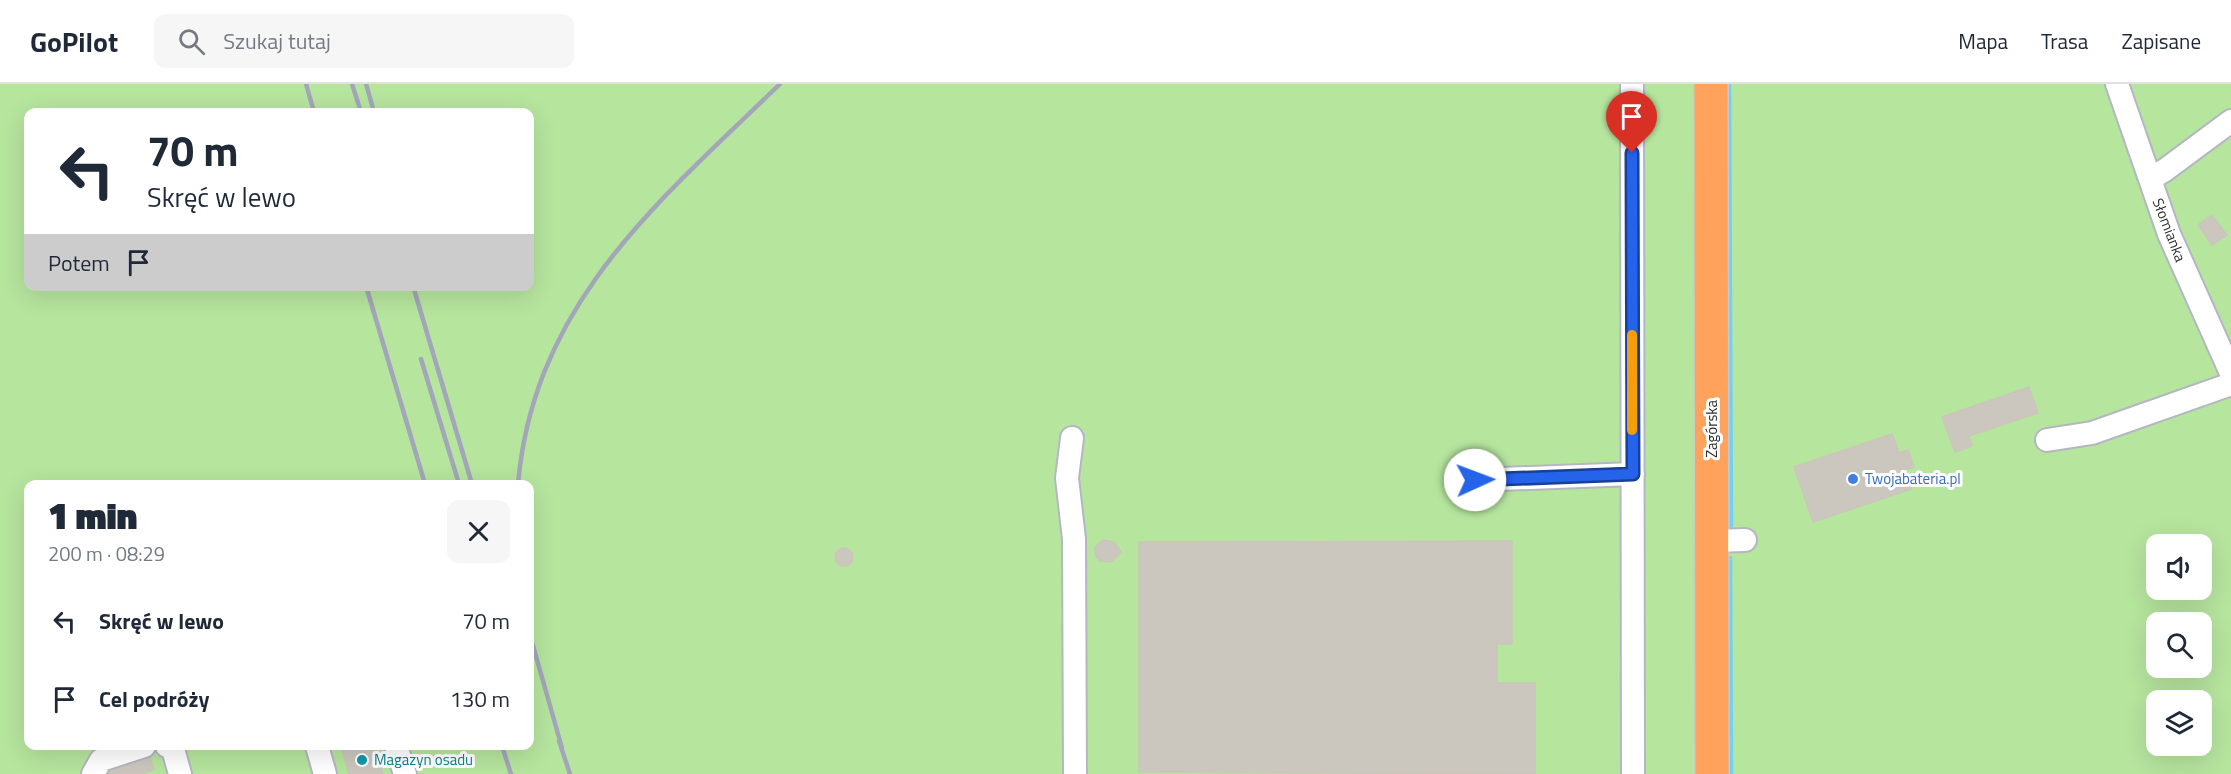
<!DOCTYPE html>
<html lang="pl">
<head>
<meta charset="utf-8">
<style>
  body { margin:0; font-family:"Titillium Web",sans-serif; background:#f6f6f7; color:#1f2937; height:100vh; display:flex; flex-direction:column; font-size:22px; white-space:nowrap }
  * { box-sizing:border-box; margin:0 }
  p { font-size:20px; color:#747a83 }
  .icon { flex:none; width:33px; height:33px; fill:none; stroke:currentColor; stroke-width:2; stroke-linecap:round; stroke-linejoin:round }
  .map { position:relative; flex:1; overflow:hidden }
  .panel { position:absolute; left:24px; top:396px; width:510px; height:270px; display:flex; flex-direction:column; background:#fff; border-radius:12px; box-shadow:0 6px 24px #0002 }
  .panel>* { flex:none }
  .banner { position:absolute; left:24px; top:24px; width:510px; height:183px; border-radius:12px; box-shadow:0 6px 24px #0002; background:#fff; color:#1f2937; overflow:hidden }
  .fabs { position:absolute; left:2146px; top:450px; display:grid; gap:12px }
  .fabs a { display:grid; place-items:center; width:66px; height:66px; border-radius:12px; background:#fff; box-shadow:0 6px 24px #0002; font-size:30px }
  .pin { position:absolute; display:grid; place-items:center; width:51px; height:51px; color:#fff; margin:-62px -26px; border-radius:50% 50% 50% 0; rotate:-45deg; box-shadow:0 0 6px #0007 }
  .pin .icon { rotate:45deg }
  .me { position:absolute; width:66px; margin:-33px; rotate:88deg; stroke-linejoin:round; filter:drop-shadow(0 0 4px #0008) }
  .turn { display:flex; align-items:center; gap:21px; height:126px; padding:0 24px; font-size:27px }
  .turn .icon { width:78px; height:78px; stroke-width:2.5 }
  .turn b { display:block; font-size:42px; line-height:51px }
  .then { display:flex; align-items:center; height:57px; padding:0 24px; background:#0003; gap:12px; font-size:22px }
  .round { display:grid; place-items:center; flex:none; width:63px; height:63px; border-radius:12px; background:#f6f6f7 }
  .headline { display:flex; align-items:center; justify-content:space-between; height:102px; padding:0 24px }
  h1 { font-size:36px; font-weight:800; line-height:45px }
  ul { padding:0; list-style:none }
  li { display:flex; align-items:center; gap:18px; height:78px; padding:0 24px }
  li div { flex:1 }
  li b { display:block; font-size:22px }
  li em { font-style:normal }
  header { display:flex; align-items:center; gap:36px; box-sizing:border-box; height:84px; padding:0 30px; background:#fff; border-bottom:2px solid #e0e1e3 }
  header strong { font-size:28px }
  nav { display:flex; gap:33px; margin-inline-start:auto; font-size:21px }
  .search { width:420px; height:54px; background:#f6f6f7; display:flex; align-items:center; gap:15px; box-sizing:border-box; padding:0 21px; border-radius:12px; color:#747a83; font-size:22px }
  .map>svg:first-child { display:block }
  .green { fill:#b6e59e; fill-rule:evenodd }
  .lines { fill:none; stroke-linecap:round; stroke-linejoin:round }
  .stream { stroke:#75cff0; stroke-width:4.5 }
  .building { fill:#cbc7bf; stroke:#cbc5ba; stroke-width:1.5 }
  .minor-casing { stroke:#b4b7c1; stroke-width:26 }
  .highway-casing { stroke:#c9c9c9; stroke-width:36 }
  .minor { stroke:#fff; stroke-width:22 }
  .highway { stroke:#ffa35c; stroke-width:33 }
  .rail { stroke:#a3a6b8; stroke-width:4.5 }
  .route-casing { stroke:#184099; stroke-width:15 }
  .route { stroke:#2563eb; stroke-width:10 }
  .slow { stroke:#f59e0b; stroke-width:10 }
  .shop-dot { fill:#3f7fe0; stroke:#fff; stroke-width:2 }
  .culture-dot { fill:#0f9aa8; stroke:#fff; stroke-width:2 }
  .labels { text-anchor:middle; stroke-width:6; stroke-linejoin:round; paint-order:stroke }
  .street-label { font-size:15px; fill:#2e2e2e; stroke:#fff }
  .shop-label { font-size:15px; fill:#366cbe; stroke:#fff; text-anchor:start }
  .culture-label { font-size:15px; fill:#0d838f; stroke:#fff; text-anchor:start }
</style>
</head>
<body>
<header>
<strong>GoPilot</strong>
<div class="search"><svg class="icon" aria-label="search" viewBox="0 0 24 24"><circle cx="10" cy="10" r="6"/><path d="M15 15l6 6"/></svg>Szukaj tutaj</div>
<nav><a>Mapa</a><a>Trasa</a><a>Zapisane</a></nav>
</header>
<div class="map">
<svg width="2231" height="690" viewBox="0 0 2231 690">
  <rect width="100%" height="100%" fill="#efe9e1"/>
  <path class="green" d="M 0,0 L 2231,0 L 2231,690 L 0,690 ZM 28,28 L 530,28 L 530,202 L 28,202 ZM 28,400 L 530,400 L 530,662 L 28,662 ZM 2157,460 L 2202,460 L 2202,506 L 2157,506 ZM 2157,538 L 2202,538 L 2202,584 L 2157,584 ZM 2157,616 L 2202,616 L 2202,662 L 2157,662 Z"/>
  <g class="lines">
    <path class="stream" d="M 1729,0 L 1731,442
      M 1730,474 L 1731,690"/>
  </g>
  <path class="building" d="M 2212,131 L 2227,151 L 2212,161 L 2198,141 Z
    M 2029,303 L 2038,329 L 1969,352 L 1972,362 L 1955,368 L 1942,333 Z
    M 1892,350 L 1899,369 L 1908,366 L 1914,383 L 1904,386 L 1911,405 L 1813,438 L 1794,383 Z
    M 1103,456 L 1114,458 L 1121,468 L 1111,478 L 1100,477 L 1095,471 L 1095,463 Z
    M 1512,457 L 1512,560 L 1497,560 L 1497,599 L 1535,599 L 1535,690 L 1139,688 L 1139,458 Z
    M835 473a9 9 0 1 1 18 0a9 9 0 1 1-18 0Z
    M 341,662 L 375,662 L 383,690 L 349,690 Z
    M 150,674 L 154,686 L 140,690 L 109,690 L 110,687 Z"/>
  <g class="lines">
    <defs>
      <path id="minor" d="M 1632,0 L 1633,690
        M 2117,0 L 2169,150 L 2231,289
        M 2150,95 L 2165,86 L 2231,37
        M 1072,354 L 1067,394 L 1074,455 L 1075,690
        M 2047,356 L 2092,349 L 2231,300
        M 1475,396 L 1633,390
        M 1712,457 L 1745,456
        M 167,662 L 173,665 L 180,690
        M 317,662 L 325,690
        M 396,662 L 405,690
        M 93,690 L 101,676 L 144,662"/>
      <path id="highway" d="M 1711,0 L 1712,690"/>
    </defs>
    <use href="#minor" class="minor-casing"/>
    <use href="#highway" class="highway-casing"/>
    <use href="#minor" class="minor"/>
    <use href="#highway" class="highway"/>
    <path class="rail" d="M 306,0 L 314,28
      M 352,0 L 361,28
      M 366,0 L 374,28
      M 366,202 L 425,400
      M 413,202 L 472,400
      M 421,275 L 459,400
      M 518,400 C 534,219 658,118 780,0
      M 530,551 L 562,664
      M 559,657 L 570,690
      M 502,662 L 511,690"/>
  </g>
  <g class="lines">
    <defs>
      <path id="route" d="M 1475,396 L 1633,390 L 1632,69"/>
    </defs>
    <use href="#route" class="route-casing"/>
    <use href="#route" class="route"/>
    <path class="slow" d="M 1632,251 L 1632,346"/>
  </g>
  <circle class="shop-dot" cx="1853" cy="395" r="6"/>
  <circle class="culture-dot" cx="362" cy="676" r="6"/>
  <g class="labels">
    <g class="street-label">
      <text transform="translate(2169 146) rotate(69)" y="5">Słomianka</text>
      <text transform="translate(1712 345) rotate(-90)" y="5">Zagórska</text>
    </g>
    <g class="shop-label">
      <text x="1865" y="400">Twojabateria.pl</text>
    </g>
    <g class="culture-label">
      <text x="374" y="681">Magazyn osadu</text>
    </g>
  </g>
</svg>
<div class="fabs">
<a><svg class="icon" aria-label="sound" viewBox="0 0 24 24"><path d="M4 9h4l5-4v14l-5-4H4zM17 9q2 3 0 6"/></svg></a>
<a><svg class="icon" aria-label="search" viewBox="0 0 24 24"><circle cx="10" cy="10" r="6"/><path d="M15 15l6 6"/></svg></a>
<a><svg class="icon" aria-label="layers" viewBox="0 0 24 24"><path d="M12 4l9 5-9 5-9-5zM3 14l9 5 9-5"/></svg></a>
</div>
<div class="pin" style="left:1632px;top:69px;background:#d93025"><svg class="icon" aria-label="arrive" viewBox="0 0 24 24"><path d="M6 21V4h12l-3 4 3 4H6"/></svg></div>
<svg class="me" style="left:1475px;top:396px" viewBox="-20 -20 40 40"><circle r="19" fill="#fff"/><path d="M0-13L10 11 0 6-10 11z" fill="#2563eb"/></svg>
<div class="banner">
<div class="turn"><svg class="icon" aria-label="left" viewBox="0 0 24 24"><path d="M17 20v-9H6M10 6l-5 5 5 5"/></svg><div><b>70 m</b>Skręć w lewo</div></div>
<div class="then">Potem<svg class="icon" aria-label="arrive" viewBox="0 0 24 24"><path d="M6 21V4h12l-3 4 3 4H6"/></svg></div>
</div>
<section class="panel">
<div class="headline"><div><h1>1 min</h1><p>200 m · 08:29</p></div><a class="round"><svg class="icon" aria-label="close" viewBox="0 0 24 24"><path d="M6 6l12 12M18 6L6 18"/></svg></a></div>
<ul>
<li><svg class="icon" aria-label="left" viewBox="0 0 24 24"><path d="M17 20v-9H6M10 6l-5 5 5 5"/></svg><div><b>Skręć w lewo</b></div><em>70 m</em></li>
<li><svg class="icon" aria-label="arrive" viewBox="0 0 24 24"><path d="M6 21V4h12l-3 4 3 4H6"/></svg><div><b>Cel podróży</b></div><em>130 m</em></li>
</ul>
</section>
</div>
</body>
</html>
